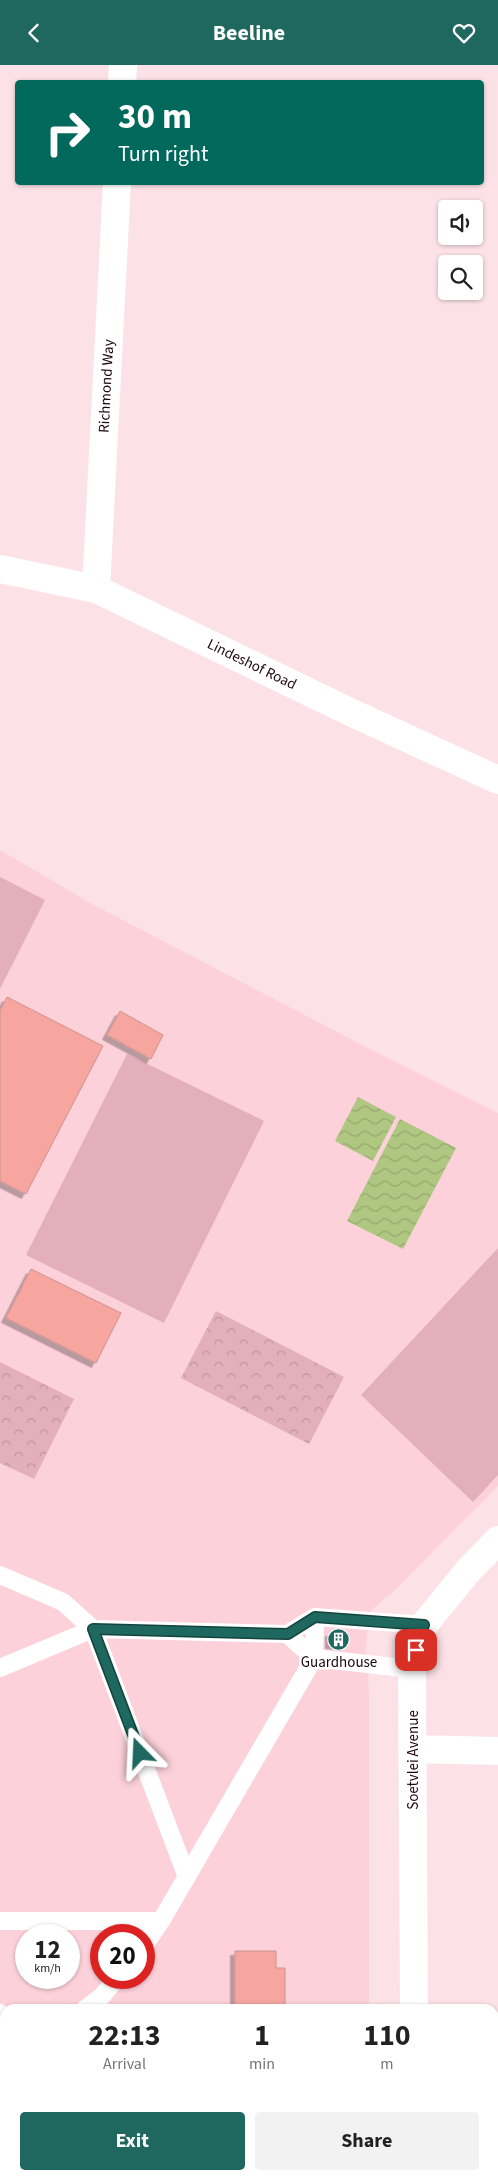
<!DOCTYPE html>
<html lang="en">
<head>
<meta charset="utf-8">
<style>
  body { margin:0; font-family:"Source Sans 3",sans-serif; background:#f2f2f2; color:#222; height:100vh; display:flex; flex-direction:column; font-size:19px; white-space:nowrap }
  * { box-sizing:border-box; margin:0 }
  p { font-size:16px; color:#767676 }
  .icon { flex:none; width:28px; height:28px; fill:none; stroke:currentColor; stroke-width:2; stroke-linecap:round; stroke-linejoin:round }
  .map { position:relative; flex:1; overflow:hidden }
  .sheet { position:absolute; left:0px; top:1939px; width:499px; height:176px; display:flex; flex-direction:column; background:#fff; border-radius:15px 15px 0 0; box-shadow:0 1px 4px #0004 }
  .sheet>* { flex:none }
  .guide { position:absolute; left:15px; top:15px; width:469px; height:105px; border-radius:5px; box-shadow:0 1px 4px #0004; background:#00695c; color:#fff; overflow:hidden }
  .fabs { position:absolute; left:438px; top:135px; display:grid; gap:10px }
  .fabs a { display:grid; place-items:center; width:45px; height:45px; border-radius:5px; background:#fff; box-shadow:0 1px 4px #0004; font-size:25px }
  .speed { position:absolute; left:15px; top:1859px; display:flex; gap:10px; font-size:25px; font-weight:700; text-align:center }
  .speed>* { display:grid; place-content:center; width:65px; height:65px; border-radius:50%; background:#fff; box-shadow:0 1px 4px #0004; line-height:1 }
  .speed small { font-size:12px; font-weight:400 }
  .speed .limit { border:8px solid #d22; background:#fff; color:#111 }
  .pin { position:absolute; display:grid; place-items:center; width:42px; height:42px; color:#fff; margin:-21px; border-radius:10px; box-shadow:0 2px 8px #0006 }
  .me { position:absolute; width:55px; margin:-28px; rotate:339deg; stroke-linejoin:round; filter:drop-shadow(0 0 4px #0008) }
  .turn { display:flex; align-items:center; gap:18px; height:105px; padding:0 20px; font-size:22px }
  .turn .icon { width:65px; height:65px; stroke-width:2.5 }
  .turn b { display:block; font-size:35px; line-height:42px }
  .eta { display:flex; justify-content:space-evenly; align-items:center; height:85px; text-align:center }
  .eta b { font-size:30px; font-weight:700; line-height:35px }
  .cta { display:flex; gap:10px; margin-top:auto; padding:10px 20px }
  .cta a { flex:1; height:58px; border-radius:5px; background:#1e685f; color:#fff; font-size:20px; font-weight:700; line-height:58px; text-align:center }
  .cta a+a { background:#f2f2f2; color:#222 }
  header { display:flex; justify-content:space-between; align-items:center; height:65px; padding:0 20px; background:#1e685f; color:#fff; font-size:22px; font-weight:700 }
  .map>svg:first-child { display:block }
  .built { fill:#fcd1da; fill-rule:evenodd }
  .park { fill:url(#park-crowns) }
  .garden { fill:#e2afba }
  .water { fill:url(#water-waves) }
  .building { fill:#f6a59f; stroke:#cd938e; filter:url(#shadow) }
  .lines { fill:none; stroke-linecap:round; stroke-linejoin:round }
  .lane { stroke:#fff; stroke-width:18 }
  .street { stroke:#fff; stroke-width:28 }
  .route-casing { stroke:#14443e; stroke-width:12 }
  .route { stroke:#1e685f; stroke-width:9 }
  .labels { text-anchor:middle; stroke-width:5; stroke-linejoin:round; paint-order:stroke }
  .street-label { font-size:15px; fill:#1b070d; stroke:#fff }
  .poi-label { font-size:15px; fill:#1b070d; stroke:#fff }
</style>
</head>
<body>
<header><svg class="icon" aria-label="back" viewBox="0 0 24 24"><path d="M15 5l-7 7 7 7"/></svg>Beeline<svg class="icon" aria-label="heart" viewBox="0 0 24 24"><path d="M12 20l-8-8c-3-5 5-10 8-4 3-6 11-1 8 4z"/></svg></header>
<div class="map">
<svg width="498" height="2114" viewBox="0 0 498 2114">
  <defs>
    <pattern id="park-crowns" width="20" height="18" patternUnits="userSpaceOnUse" patternTransform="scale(1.25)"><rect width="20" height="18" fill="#e2afba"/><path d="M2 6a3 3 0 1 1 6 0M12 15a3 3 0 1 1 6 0" fill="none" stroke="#c1959f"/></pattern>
    <pattern id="water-waves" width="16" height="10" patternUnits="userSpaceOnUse" patternTransform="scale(1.25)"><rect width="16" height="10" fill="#afc781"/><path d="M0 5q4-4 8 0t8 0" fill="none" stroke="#96a96e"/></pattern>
    <filter id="shadow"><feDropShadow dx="-4.5" dy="4.5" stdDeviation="0" flood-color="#0004"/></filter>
  </defs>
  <rect width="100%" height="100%" fill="#fce2e7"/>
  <path class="built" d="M 0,785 L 92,839 L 364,981 L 498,1048 L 498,1421 L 390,1530 L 389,1529 L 369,1548 L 364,1607 L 368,1608 L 369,1631 L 369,1944 L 5,1944 L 5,2028 L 0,2028 ZM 26,1870 L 69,1870 L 69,1912 L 26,1912 ZM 101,1870 L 144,1870 L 144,1912 L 101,1912 Z"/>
  <path class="park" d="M 216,1246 L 344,1312 L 309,1379 L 181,1313 Z
    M 0,1297 L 74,1334 L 34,1414 L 0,1398 Z"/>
  <path class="garden" d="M 0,812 L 45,835 L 0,924 Z
    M 127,989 L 264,1056 L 164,1258 L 26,1190 Z
    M 498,1183 L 498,1410 L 473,1437 L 361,1330 Z"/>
  <path class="water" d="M 358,1032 L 396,1052 L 373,1096 L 335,1076 Z
    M 400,1054 L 456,1083 L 403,1184 L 347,1156 Z"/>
  <path class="building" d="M 7,932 L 103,981 L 26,1129 L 0,1116 L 0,946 Z
    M 120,946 L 163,970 L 151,994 L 107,970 Z
    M 31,1204 L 121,1248 L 96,1298 L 6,1253 Z
    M 330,1567 L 348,1569 L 347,1580 L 330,1579 Z
    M 235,1886 L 276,1886 L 276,1903 L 285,1903 L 285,1940 L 275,1940 L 275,1944 L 235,1944 Z"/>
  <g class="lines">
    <path class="lane" d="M 0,1510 L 63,1537 L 93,1564 L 187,1812
      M 0,1603 L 93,1564 L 287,1569
      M 412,1604 L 314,1593 L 287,1569 L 315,1552 L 424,1560
      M 0,1856 L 161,1856
      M 144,1881 L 161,1856 L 314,1593 L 315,1552
      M 85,1944 L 101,1932 L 118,1912
      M 0,1948 L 5,1954
      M 0,1982 L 5,1981"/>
    <path class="street" d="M 122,18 L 123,0
      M 0,504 L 96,524 L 348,646 L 498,715
      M 96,524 L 117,118
      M 413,1684 L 498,1686
      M 414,1944 L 412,1604 L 424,1560 L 468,1506 L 498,1475
      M 415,2110 L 415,2114"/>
  </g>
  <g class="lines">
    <defs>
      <path id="route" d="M 140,1688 L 93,1564 L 288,1569 L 315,1552 L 424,1560 L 416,1585"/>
    </defs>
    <use href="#route" class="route-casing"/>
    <use href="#route" class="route"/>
  </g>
  <defs>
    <symbol id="building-disc" viewBox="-11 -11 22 22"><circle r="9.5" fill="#1e685f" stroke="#fff"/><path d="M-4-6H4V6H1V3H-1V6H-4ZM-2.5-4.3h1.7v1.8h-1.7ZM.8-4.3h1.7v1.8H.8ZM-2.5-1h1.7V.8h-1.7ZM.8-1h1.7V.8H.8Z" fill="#fff"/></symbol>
  </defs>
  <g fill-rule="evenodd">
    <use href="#building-disc" x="326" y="1562" width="25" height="25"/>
  </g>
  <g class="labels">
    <g class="street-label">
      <text transform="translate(106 321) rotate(-87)" y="5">Richmond Way</text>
      <text transform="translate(252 599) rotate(26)" y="5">Lindeshof Road</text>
      <text transform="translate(413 1695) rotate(-90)" y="5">Soetvlei Avenue</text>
    </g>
    <g class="poi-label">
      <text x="339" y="1602">Guardhouse</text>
    </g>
  </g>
</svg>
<div class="fabs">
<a><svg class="icon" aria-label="sound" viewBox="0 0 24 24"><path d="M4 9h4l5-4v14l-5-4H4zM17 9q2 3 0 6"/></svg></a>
<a><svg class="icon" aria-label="search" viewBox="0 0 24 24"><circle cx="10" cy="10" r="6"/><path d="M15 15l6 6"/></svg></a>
</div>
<div class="speed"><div>12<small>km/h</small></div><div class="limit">20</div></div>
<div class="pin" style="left:416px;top:1585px;background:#d93025"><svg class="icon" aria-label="arrive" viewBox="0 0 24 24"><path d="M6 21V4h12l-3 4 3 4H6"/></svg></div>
<svg class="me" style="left:140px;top:1688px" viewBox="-20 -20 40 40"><path d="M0-17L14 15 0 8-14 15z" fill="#1e685f" stroke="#fff" stroke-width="4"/></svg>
<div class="guide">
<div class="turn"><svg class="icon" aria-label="right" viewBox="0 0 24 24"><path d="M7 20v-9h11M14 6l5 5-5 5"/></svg><div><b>30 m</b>Turn right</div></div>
</div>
<section class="sheet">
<div class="eta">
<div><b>22:13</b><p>Arrival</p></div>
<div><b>1</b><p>min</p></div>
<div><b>110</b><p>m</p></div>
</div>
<div class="cta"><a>Exit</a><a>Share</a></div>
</section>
</div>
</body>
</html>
